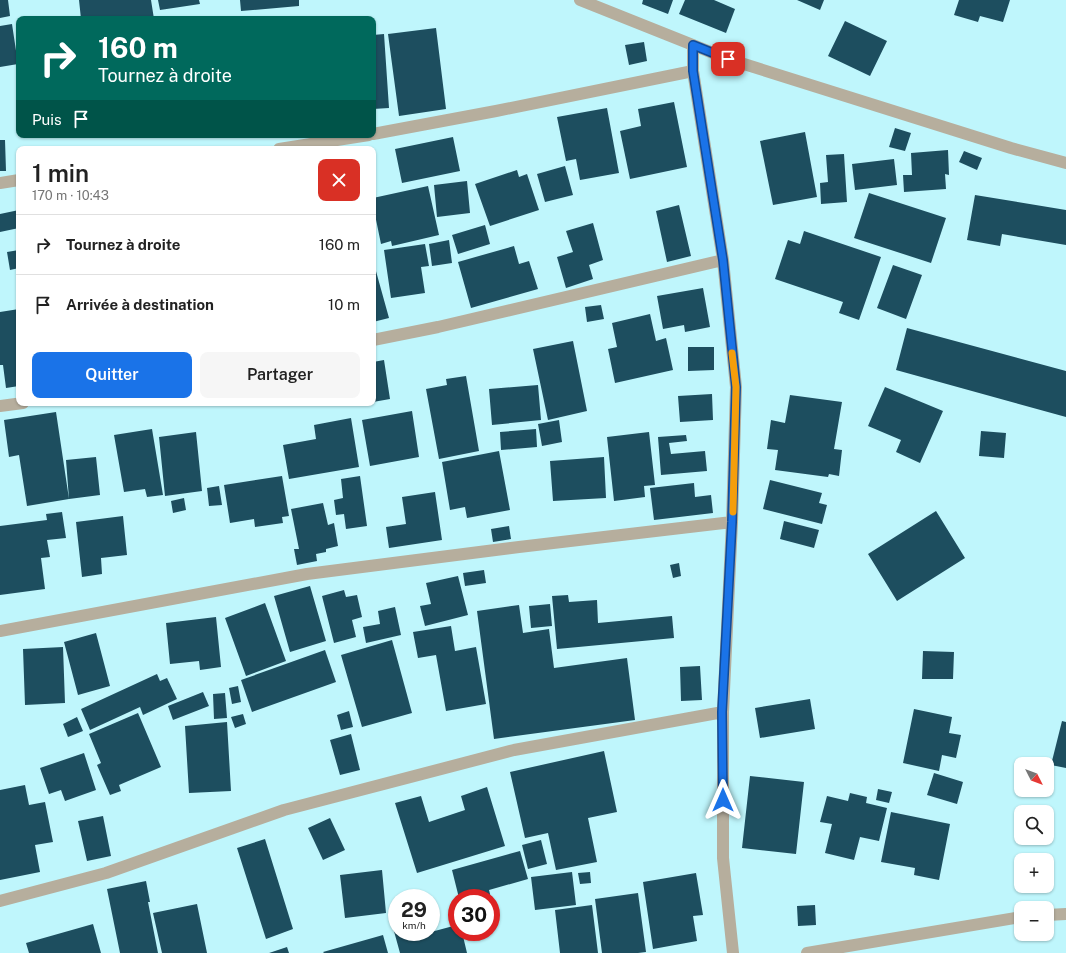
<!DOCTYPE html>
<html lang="fr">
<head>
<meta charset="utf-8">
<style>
  body { margin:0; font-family:"Public Sans",sans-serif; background:#f6f6f6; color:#222; height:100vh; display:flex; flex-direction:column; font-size:15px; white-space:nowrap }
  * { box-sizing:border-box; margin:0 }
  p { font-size:13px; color:#767676 }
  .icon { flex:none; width:22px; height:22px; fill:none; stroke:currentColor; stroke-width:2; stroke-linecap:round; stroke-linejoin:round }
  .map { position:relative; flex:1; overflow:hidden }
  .details { position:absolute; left:16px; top:146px; width:360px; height:260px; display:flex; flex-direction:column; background:#fff; border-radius:8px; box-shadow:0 1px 3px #0004 }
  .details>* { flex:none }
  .banner { position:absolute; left:16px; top:16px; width:360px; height:122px; border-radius:8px; box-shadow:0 1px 3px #0004; background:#00695c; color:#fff; overflow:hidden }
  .needle { width:26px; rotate:132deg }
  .controls { position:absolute; left:1014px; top:757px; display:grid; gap:8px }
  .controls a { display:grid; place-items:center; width:40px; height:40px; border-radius:8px; background:#fff; box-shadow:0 1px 3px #0004; font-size:20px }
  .speed { position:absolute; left:388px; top:889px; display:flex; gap:8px; font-size:20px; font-weight:700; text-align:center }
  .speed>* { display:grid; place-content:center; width:52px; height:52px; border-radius:50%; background:#fff; box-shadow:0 1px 3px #0004; line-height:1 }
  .speed small { font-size:10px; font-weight:400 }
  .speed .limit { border:6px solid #d22; background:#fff; color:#111 }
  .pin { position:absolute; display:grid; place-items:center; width:34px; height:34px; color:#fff; margin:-17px; border-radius:8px; box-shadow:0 2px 6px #0006 }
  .me { position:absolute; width:44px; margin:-22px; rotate:0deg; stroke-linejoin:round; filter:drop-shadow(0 0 3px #0008) }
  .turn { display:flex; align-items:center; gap:14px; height:84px; padding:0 16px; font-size:18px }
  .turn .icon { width:52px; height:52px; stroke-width:2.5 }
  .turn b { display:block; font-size:28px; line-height:34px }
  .then { display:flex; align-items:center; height:38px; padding:0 16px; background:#0003; gap:8px; font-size:15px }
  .round { display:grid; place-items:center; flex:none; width:42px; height:42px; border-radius:8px; background:#f6f6f6 }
  .headline { display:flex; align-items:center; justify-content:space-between; height:68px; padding:0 16px }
  h1 { font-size:24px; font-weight:600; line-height:30px }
  .action { display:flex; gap:8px; margin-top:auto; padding:8px 16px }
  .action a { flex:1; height:46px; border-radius:8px; background:#1a73e8; color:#fff; font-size:16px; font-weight:600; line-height:46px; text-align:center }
  .action a+a { background:#f6f6f6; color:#222 }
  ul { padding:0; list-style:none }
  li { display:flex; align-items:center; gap:12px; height:60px; padding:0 16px; border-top:1px solid #e0e0e0 }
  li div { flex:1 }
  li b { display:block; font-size:15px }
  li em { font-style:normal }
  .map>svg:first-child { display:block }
  .building { fill:#1d4e5f }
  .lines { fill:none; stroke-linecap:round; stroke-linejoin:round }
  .minor { stroke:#b6ae9d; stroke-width:12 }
  .route-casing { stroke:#114b97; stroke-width:10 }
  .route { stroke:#1a73e8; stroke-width:7 }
  .slow { stroke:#f59e0b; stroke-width:7 }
</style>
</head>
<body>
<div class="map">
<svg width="1066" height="953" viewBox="0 0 1066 953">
  <rect width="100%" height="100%" fill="#bff6fc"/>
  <path class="building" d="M 0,0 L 8,0 L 10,16 L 0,18 Z
    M 79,0 L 151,0 L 154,19 L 81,19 Z
    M 158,0 L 199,0 L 200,4 L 160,10 Z
    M 240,0 L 299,0 L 299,6 L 241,11 Z
    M 643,0 L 673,0 L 668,14 L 642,4 Z
    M 685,0 L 714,0 L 735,9 L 726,33 L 679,14 Z
    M 797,0 L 824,0 L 820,10 Z
    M 959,0 L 1010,0 L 1003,22 L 980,16 L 978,22 L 954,15 Z
    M 845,21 L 887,41 L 870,76 L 828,56 Z
    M 12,24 L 18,64 L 0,67 L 0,26 Z
    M 436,28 L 446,109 L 399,116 L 388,34 Z
    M 384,34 L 389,108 L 373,109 L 373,35 Z
    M 644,42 L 647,61 L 629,65 L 625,45 Z
    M 674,102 L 687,167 L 630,179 L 620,131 L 641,126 L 638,109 Z
    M 607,108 L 619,173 L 580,180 L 576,159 L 566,161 L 557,117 Z
    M 895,128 L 911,133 L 905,151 L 889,147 Z
    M 805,132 L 817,197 L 773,205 L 760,141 Z
    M 453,137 L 460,171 L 402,183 L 395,149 Z
    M 0,140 L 5,140 L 6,171 L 0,171 Z
    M 948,150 L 949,175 L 945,174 L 946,189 L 904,192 L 903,175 L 912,175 L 911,153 Z
    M 964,151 L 982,158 L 977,170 L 959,162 Z
    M 844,154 L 847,202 L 821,204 L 820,183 L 828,182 L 826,155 Z
    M 894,159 L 897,185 L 855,190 L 852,164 Z
    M 565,166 L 573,195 L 545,202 L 537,174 Z
    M 517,170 L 519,177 L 527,174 L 539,210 L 490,226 L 475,184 Z
    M 467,181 L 470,213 L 437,217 L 434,185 Z
    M 428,186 L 439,235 L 392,246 L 391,241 L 381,244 L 373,205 L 373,198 Z
    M 869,193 L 946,218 L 931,263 L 854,238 Z
    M 975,195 L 1066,210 L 1066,245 L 1002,234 L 1000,246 L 967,240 Z
    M 679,205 L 691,256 L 667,262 L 656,211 Z
    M 19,210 L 19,228 L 0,232 L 0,214 Z
    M 593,223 L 603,260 L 589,265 L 593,279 L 566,288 L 557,257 L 573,252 L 566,231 Z
    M 485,225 L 490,244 L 458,254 L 452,235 Z
    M 804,231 L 881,257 L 859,320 L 839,313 L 843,302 L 775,279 L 788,240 L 800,244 Z
    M 449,240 L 452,263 L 432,266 L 429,244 Z
    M 425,244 L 429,266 L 421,267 L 425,293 L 391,298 L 384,250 Z
    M 514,246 L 519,264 L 529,261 L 538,289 L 471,308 L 458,262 Z
    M 19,250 L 19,268 L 10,270 L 7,252 Z
    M 373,264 L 374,264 L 389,318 L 373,322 Z
    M 893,265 L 922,275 L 906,319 L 877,308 Z
    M 703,288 L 710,327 L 685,332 L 684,325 L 663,329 L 657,296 Z
    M 601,305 L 604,319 L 587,322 L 585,307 Z
    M 19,309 L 19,386 L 6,388 L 3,365 L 0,365 L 0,312 Z
    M 650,314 L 656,341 L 666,338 L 673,370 L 615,383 L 608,349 L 617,347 L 612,323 Z
    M 907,328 L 1066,371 L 1066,417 L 896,370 Z
    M 573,341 L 587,411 L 548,420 L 533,349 Z
    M 688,347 L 714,347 L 714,370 L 688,371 Z
    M 384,360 L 390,399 L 373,402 L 373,362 Z
    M 466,376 L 479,451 L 439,459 L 426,389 L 447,385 L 446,379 Z
    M 538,385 L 541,420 L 492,425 L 489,389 Z
    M 885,387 L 943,411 L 920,463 L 896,452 L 901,440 L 868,426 Z
    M 712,394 L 713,420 L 680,422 L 678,396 Z
    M 790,395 L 842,402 L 834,449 L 842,450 L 839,476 L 829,474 L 828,477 L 775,470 L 778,450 L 767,449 L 771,420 L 785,423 Z
    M 412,411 L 419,457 L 370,466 L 362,420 Z
    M 56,412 L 69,499 L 27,506 L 19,455 L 9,457 L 4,420 Z
    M 351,418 L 359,467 L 289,479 L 283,445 L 316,439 L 314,425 Z
    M 559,420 L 562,442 L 542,446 L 538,424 Z
    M 152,429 L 163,495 L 147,497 L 145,489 L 124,492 L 114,435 Z
    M 536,429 L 537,447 L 501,450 L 500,432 Z
    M 981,431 L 1006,433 L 1004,458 L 979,456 Z
    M 196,432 L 202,491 L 165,496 L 159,437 Z
    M 649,432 L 655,485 L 644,486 L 645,497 L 614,501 L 607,437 Z
    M 686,435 L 687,441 L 669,443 L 671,454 L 705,451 L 707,471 L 661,475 L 658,437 Z
    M 499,451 L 510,510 L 467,518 L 465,507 L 450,510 L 442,462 Z
    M 96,457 L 100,495 L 69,499 L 66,460 Z
    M 604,457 L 606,498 L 553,501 L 550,461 Z
    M 282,476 L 289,516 L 282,517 L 283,523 L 255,527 L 254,519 L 230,523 L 224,485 Z
    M 360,476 L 367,526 L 346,529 L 344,514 L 336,515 L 334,500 L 343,498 L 341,479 Z
    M 770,480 L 822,493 L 819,503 L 827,505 L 822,524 L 763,509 Z
    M 694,483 L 695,497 L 711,495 L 713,513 L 654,520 L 650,488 Z
    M 219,486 L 222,505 L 209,506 L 207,488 Z
    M 435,492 L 442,540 L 389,548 L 386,527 L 406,524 L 402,497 Z
    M 184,498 L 186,510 L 173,513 L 171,501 Z
    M 323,503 L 328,525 L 334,523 L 338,546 L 326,549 L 326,552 L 316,554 L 317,561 L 297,565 L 294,549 L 299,549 L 291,509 Z
    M 936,511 L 965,558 L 897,601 L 868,554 Z
    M 62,512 L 66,538 L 47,540 L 50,557 L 41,558 L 45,589 L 0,595 L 0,526 L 47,520 L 46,514 Z
    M 123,516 L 127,555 L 101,558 L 102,574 L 82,577 L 76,522 Z
    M 784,521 L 819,530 L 814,548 L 780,539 Z
    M 509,526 L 511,539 L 493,542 L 491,529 Z
    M 679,563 L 681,576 L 673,578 L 670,565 Z
    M 484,570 L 486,583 L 465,586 L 463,573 Z
    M 458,576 L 468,615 L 425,626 L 420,606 L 431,604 L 426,583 Z
    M 310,586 L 326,641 L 290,652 L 274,596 Z
    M 344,590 L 346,597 L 357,595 L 362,617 L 352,620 L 356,637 L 334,643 L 322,596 Z
    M 568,595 L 569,602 L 597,600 L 598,623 L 672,616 L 674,638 L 557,649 L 552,596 Z
    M 265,603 L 286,661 L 246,676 L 225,618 Z
    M 550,604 L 552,626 L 531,628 L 529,606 Z
    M 519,605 L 523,633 L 549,629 L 554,668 L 627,658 L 635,720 L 494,739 L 477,611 Z
    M 395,607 L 401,635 L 366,643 L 363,627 L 380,624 L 378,611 Z
    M 216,617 L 221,667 L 200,670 L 199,661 L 170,664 L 166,623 Z
    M 451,626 L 455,651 L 476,647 L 486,704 L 446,711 L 436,655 L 418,658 L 413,632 Z
    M 96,633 L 110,686 L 78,695 L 64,642 Z
    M 392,640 L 412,713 L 362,727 L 341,655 Z
    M 63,647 L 65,703 L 25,705 L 23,649 Z
    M 325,650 L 336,682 L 252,712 L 241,680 Z
    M 923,651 L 954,652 L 953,679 L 922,679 Z
    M 700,666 L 702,700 L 681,701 L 680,667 Z
    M 157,674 L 160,681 L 167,678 L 177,699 L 143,715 L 140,707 L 90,730 L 81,709 Z
    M 238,686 L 241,702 L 232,704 L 229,688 Z
    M 203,692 L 209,706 L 173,720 L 168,706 Z
    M 225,693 L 227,718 L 214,719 L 213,694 Z
    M 810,699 L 815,729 L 760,738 L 755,708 Z
    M 914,709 L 952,717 L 949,733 L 961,735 L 956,758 L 942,755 L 939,771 L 903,763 Z
    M 349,711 L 353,727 L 341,730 L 337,715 Z
    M 138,713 L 161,767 L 119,785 L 121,791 L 110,795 L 97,765 L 101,763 L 89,734 Z
    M 243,714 L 246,724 L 235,728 L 231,717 Z
    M 77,717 L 83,731 L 68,737 L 63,724 Z
    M 1062,721 L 1066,722 L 1066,768 L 1051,765 Z
    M 227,722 L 231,791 L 189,793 L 185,726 Z
    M 351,734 L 360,770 L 340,775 L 330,740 Z
    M 604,751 L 617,812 L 588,818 L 597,862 L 556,870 L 548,833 L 525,838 L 510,772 Z
    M 84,753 L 96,790 L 65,801 L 61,790 L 49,794 L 40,768 Z
    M 934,773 L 963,782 L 957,804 L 927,795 Z
    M 750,776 L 804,782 L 796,854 L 742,848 Z
    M 25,785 L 29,805 L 45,802 L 53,842 L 35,845 L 40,872 L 0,880 L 0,790 Z
    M 487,787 L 505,846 L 417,873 L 395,803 L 421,796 L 429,822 L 465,810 L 461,796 Z
    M 878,789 L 892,792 L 889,803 L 876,800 Z
    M 850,793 L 867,797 L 866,803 L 887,808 L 879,841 L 860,837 L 854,860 L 825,853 L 832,824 L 820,822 L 827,796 L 848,801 Z
    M 891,812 L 950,824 L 939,880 L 914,875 L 915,868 L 881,862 Z
    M 103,816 L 111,856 L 87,861 L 78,821 Z
    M 330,818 L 345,850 L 323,860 L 308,828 Z
    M 265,839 L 293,929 L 266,939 L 237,848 Z
    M 541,840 L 547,864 L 528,869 L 522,845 Z
    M 520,851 L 528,879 L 489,890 L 491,898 L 459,898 L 452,870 Z
    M 382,870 L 386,913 L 345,918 L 340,875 Z
    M 572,872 L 576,905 L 535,910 L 531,877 Z
    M 590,872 L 591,883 L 580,884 L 578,873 Z
    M 696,873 L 703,915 L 693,916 L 697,941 L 653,949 L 643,882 Z
    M 146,881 L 150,902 L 148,902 L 158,953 L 120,953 L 107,889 Z
    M 638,893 L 646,952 L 638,953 L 602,953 L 595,899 Z
    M 491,899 L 496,916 L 491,917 Z
    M 197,904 L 207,953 L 162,953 L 153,913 Z
    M 592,905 L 598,953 L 560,953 L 555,910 Z
    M 815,905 L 816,925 L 798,926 L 797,906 Z
    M 397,922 L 397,932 L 431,932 L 457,925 L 457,932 L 462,932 L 467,953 L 400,953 L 392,924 Z
    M 93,924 L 101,953 L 29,953 L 26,943 Z
    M 383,935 L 388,953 L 324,953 L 323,952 Z
    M 287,947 L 289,953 L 269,953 Z"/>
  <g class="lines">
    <path class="minor" d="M 580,0 L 728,59 L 1011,148 L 1066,163
      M 693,45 L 693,71 L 723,260 L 736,387 L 732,522 L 723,712 L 723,858 L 733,953
      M 373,134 L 496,111 L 693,71
      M 279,149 L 369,135
      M 0,183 L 19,180
      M 373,340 L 438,327 L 723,260
      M 0,406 L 23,403
      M 0,631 L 307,574 L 519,547 L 732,522
      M 0,901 L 106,873 L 284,810 L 514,750 L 723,712
      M 1047,915 L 1066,914
      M 807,953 L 1021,917"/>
  </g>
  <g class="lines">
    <defs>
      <path id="route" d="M 723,800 L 722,712 L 732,522 L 736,387 L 723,260 L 693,71 L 693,45 L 728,59"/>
    </defs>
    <use href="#route" class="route-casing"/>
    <use href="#route" class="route"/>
    <path class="slow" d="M 732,353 L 736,387 L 733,512"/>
  </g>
</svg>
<div class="controls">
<a><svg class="needle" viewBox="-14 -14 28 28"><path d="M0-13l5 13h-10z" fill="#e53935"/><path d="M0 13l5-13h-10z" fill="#767676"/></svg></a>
<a><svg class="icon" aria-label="search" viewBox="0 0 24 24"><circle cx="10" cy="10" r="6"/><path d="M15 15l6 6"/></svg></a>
<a>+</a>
<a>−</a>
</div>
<div class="speed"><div>29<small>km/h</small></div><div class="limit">30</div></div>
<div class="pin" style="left:728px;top:59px;background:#d93025"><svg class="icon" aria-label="arrive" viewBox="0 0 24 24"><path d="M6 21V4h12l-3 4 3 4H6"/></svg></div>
<svg class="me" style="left:723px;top:800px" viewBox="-20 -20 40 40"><path d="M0-17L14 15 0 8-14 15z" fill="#1a73e8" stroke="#fff" stroke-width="4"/></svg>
<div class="banner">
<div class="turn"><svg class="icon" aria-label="right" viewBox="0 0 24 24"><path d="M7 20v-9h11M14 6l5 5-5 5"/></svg><div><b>160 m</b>Tournez à droite</div></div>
<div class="then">Puis<svg class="icon" aria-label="arrive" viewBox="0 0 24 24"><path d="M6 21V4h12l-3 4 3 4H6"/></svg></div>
</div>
<section class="details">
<div class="headline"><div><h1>1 min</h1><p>170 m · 10:43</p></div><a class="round" style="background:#d93025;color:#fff"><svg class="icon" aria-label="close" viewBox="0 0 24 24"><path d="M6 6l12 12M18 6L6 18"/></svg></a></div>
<ul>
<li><svg class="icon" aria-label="right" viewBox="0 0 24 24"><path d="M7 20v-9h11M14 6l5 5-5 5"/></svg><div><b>Tournez à droite</b></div><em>160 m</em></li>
<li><svg class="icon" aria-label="arrive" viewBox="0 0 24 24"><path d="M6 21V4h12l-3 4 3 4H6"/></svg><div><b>Arrivée à destination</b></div><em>10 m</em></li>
</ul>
<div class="action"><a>Quitter</a><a>Partager</a></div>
</section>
</div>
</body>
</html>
